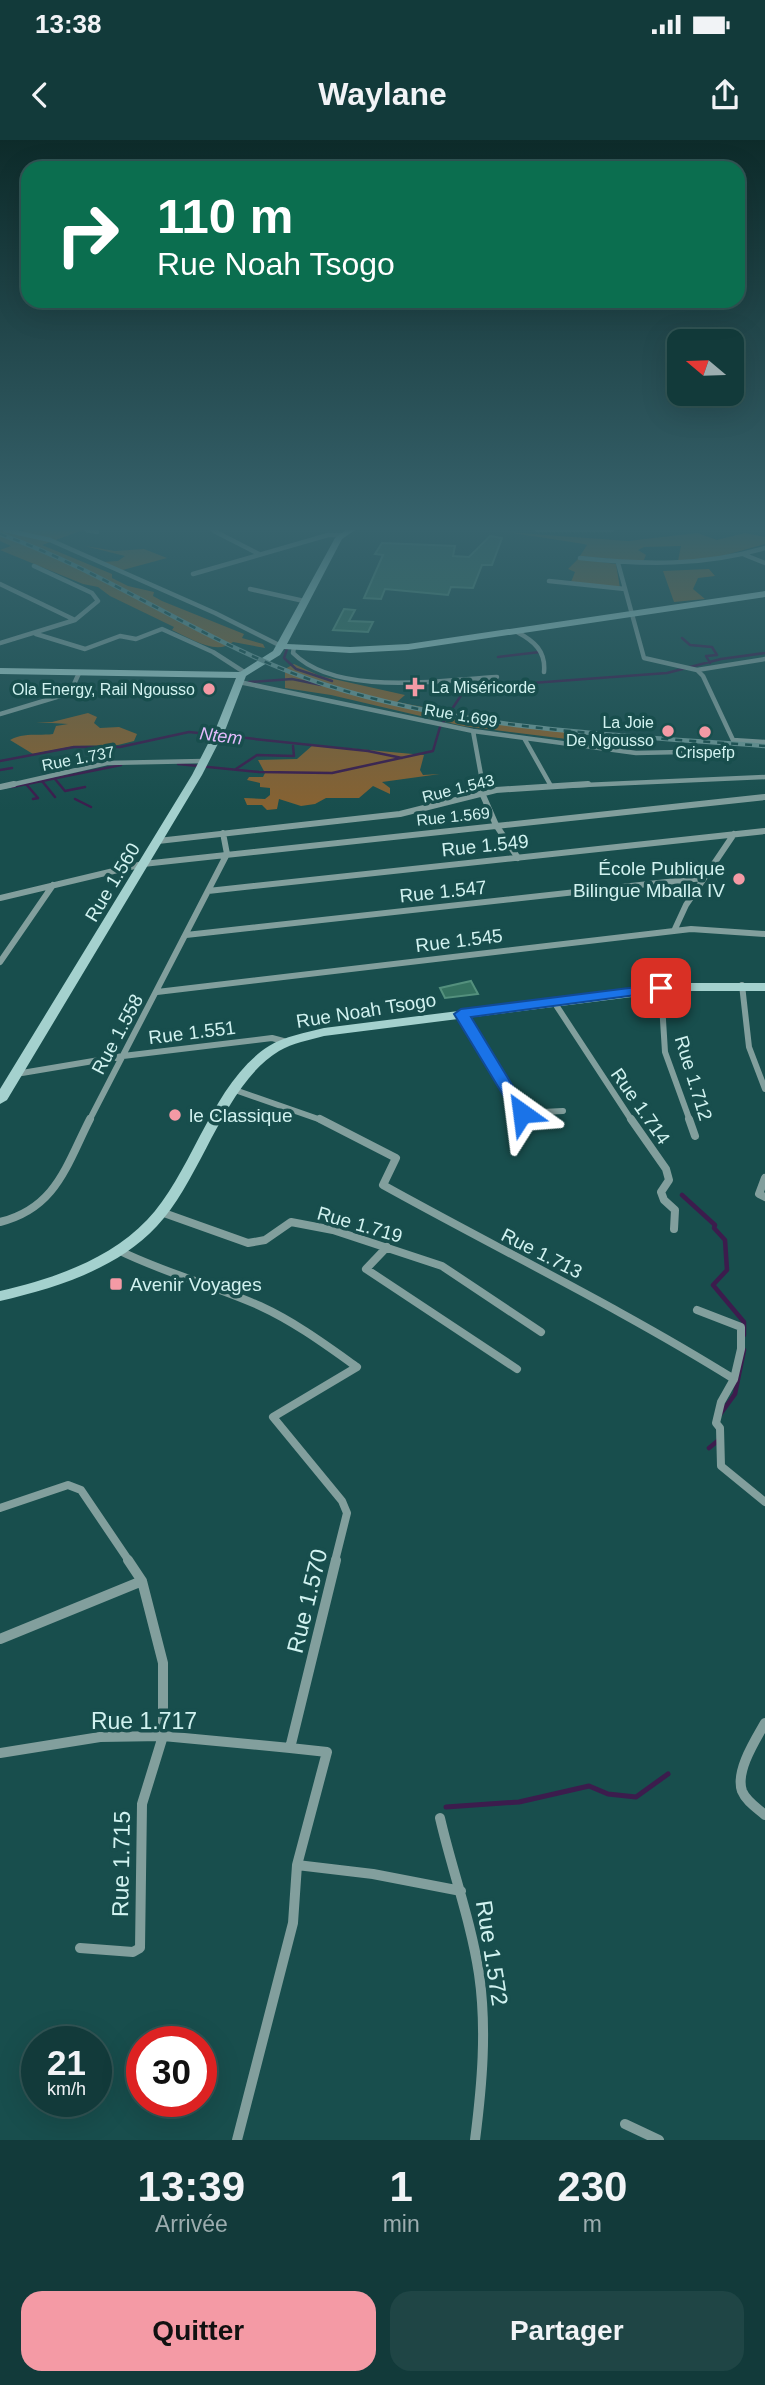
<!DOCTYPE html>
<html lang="fr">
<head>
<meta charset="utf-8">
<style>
  body { margin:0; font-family:Helvetica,sans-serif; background:#1f4545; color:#f1f3f6; height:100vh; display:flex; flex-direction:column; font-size:26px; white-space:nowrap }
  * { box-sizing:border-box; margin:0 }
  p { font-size:23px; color:#9cadaf }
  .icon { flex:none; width:38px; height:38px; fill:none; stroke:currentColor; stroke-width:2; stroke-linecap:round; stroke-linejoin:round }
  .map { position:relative; height:2000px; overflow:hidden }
  .sheet { display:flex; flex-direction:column; background:#123a3a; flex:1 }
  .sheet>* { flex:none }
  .guide { position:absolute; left:21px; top:21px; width:724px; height:147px; border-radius:21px; box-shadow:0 7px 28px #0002,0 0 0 2px #315454; background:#0b6e4f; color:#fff; overflow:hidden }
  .needle { width:46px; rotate:289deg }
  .fabs { position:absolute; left:667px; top:189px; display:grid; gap:14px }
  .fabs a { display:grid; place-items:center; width:77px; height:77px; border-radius:14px; background:#123a3a; box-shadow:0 7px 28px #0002,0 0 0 2px #315454; font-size:35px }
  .speed { position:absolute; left:21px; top:1886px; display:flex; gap:14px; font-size:35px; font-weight:700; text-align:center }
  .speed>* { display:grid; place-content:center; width:91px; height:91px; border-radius:50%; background:#123a3a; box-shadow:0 7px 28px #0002,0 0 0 2px #315454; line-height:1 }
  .speed small { font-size:18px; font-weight:400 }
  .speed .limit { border:10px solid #d22; background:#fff; color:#111 }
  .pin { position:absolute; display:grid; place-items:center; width:60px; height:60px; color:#fff; margin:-30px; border-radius:14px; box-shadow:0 4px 10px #0006 }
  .me { position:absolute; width:77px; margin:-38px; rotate:329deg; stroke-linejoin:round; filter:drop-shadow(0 0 5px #0008) }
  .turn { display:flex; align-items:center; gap:24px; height:147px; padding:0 21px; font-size:32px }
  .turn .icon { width:91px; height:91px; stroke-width:2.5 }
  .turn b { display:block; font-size:49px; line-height:60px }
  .eta { display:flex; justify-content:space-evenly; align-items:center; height:119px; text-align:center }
  .eta b { font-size:42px; font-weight:700; line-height:49px }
  .action { display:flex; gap:14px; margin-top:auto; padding:14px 21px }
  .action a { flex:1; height:80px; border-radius:21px; background:#f49aa5; color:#111; font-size:28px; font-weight:700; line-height:80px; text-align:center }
  .action a+a { background:#1f4545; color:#f1f3f6 }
  .status { display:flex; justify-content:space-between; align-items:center; height:49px; padding:0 35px; background:#123a3a; direction:ltr }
  .status svg { height:19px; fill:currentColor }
  header { display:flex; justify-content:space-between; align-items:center; height:91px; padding:0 21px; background:#123a3a; font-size:32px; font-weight:700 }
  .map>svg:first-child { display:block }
  .green { fill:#886231 }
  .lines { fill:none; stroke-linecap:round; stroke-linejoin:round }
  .stream-far2 { stroke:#3c1c4d; stroke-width:2.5 }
  .stream-far1 { stroke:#3c1c4d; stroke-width:4.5 }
  .stream { stroke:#3c1c4d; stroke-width:5 }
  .building { fill:#367361; stroke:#54907d; stroke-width:2 }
  .street-far3 { stroke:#829f9d; stroke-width:4.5 }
  .street-far2 { stroke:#829f9d; stroke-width:6 }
  .street-far1 { stroke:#829f9d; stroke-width:8 }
  .street { stroke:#829f9d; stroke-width:10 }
  .secondary { fill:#a4d1ce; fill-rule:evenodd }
  .rail-casing { stroke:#6c9897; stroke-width:4.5 }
  .rail { stroke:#184e4d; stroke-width:2.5; stroke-dasharray:7; stroke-linecap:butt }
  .route { fill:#1a73e8; stroke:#114b97; stroke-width:2 }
  .poi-dot { fill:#f49aa5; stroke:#184e4d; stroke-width:2.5 }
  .labels { text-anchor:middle; stroke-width:7; stroke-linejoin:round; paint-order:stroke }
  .far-poi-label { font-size:16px; fill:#d1f2f0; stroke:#184e4d; text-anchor:end }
  .far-street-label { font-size:16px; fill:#d1f2f0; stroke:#184e4d }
  .far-water-label { font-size:18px; font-style:italic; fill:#e3bbfc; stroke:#184e4d }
  .street-label { font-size:19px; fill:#d1f2f0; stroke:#184e4d }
  .poi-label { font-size:19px; fill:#d1f2f0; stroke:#184e4d; text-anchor:start }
  .near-street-label { font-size:23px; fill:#d1f2f0; stroke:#184e4d }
</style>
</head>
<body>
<div class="status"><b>13:38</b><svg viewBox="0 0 49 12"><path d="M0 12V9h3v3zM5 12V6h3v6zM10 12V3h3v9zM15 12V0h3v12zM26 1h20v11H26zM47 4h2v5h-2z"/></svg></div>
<header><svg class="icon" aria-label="back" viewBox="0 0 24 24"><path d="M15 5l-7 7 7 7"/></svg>Waylane<svg class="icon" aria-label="share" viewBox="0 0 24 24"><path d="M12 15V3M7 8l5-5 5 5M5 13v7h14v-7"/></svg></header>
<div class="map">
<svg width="765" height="2000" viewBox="0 0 765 2000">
  <rect width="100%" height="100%" fill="#184e4d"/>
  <path class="green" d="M 0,390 L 17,393 L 25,390 L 83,390 L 42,405 L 112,434 L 112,438 L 128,446 L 154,452 L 153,456 L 162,461 L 244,494 L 242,498 L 263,504 L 265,508 L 233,502 C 216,516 190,498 172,490 L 174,487 L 110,456 L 98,447 L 83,444 L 0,410 L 11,406 L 0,401 Z
    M 506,392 L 628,401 L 697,393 L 717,400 L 745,393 L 765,397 L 765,404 L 715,418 L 678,421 L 681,406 L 644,407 L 638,410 L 646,415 L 643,422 L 580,416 L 587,405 L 584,404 Z
    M 85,406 L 115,411 L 144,409 L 167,418 L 119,431 L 103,422 L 118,421 L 125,416 Z
    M 578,419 L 616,424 L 620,448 L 571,442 L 575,432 L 568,429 Z
    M 709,429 L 715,436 L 698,438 L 693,449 L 705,459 L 674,462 L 663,431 Z
    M 294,524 L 320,536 L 405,555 L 397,562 L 490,580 L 588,592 L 585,598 L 575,600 L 463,586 L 331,555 L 285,548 L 285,529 Z
    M 88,573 L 97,577 L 94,583 L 100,588 L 119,587 L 137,594 L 134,601 L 118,605 L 75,606 L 33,614 L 10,600 C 24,592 38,596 53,594 L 56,586 L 68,584 L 36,582 L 52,582 Z
    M 313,605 L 424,615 L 420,630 L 423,635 L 440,634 L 382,642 L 390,648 L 390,654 L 373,646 L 359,658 L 326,658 L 315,664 L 301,666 L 279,659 L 277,669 L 267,670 L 262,665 L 247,665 L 244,658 L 265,659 L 270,655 L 270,648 L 260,647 L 260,643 L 247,640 L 249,637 L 263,637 L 265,633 L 258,620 L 297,619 Z"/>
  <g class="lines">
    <path class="stream-far2" d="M 682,498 L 690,505 L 712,507 L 717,515 L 706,516 L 710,523
      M 287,509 L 284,518 L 296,529 L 332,541
      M 498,517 L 540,512
      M 249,542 L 292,539 L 321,545
      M 0,621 L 74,607 L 120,607 L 189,592 L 368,611 L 402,618
      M 178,624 L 259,632 L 332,633 L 433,611 L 440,587 L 466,548 L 667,533 L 721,519 L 765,513
      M 236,629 L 257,615 L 294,616 L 293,606
      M 0,630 L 12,628
      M 55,639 L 65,651 L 85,647
      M 42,641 L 55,657
      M 26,644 L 38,658 L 33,659
      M 12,647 L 121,625
      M 75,659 L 91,667"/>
    <path class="stream-far1" d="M 682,1055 L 715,1085 L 714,1088 L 725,1100 L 727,1130 L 713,1145 L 744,1182 L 744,1195
      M 719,1276 L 735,1254 L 744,1210
      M 709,1308 L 720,1299"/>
    <path class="stream" d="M 446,1667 L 519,1662 L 589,1646 L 608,1654 L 636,1657 L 668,1634"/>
  </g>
  <path class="building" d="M 490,396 L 502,398 L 492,425 L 482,425 L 473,448 L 451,447 L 448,455 L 385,449 L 381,459 L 364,458 L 383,415 L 375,414 L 382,403 L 455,406 L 453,416 L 469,417 Z
    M 344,469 L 355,470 L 349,481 L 373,482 L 368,492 L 333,490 Z
    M 471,841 L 478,854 L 445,858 L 440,848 Z"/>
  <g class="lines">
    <path class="street-far3" d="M 5,390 L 50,400 L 215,473 L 281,506
      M 87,390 L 97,392
      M 212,390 L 259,414
      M 537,390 L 612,390
      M 745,415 L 765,423
      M 580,418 C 644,425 703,426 765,408
      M 618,423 L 644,518 L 697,530 L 703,536 L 733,600 L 765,602
      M 193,434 L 328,395 L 341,395
      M 549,441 L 625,449
      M 0,444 L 75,480
      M 250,449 L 304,461
      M 517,492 C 534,501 546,511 544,532
      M 36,494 L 85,509 L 120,496 L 136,499 L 162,489 L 213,512 L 244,532
      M 0,503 L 75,480 L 98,461 L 92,453 L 34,426
      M 294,507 L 293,513 C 337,557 439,540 497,537
      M 697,530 L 765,519
      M 239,542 L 473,591 L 636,613 L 682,612
      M 0,574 L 70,553 L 79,533
      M 473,591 L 481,635
      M 524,598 L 551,646
      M 6,646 L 107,623 L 204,621
      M 562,646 L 765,637"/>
    <path class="street-far2" d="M 0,647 L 14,644
      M 482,653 L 496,685 L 518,718
      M 158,701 L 400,674 L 496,650 L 588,644
      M 208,751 L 765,691
      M 0,758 L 143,724 L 765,657
      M 674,791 L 686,765 L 734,694
      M 186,795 L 703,738
      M 0,822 L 53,745
      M 742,845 L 749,907 L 765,949
      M 661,848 L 665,912 L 690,981
      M 157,852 L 691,789 L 765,794
      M 554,862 L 632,981
      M 461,874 L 521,973 L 563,971
      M 16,934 L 123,916 L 272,898 L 287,902
      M 235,950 L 324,981
      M 89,981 L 227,714 L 223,693"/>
    <path class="street-far1" d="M 320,979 L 396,1018 L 383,1045 C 500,1110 620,1168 734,1239 L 721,1262 L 716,1283 L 720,1288 L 721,1326 L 765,1362
      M 631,979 L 666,1029 L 669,1040 L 661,1052 L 664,1060 L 675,1070 L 674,1089
      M 689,979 L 695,996
      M 765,1038 L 759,1054 L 765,1057
      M 161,1072 L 248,1103 L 265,1100 L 291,1082 L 333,1090 L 442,1126 L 541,1192
      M 0,1082 C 56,1068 66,1026 90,979
      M 387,1107 L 366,1129 L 517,1229
      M 118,1110 C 164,1133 213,1145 260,1166 C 295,1182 326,1205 357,1227 L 273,1277 L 342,1361 L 347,1373 L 335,1421
      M 697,1170 L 741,1187 L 741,1209 L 734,1239
      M 0,1368 L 68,1345 L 81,1350 L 129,1421"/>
    <path class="street" d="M 0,1499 L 142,1441
      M 765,1583 C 756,1599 735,1631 742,1651 C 746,1661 757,1668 765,1675
      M 0,1613 L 100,1597 L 163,1596 L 290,1608
      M 440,1678 C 452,1730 471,1781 479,1834 C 487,1889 482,1945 475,2000
      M 297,1725 L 373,1734 L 461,1751
      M 80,1808 L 133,1812 L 140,1808 L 142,1664 L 163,1596 L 163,1523 L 142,1441 L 128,1420
      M 625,1984 L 659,2000
      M 237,2000 L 293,1783 L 297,1725 L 327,1612 L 290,1608 L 336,1420"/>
    <path class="secondary" d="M 346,390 L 355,390 L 342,399 L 287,504 L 350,507 L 408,504 L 765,451 L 765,457 L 408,510 L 350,513 L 284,509 L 280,515 L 246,536 L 226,588 L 202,635 L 7,960 L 0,964 L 0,949 L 192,635 L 216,588 L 236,538 L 0,534 L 0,528 L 240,532 L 273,511 L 335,398 Z
      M 679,843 L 765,843 L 765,851 L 679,851 L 324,896 C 309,900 293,903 279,911 C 224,944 202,1038 157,1086 C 117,1129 56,1148 0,1161 L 0,1151 C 52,1139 109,1120 147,1080 C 193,1032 212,942 269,906 C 285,896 305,893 324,888 Z"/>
    <defs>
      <path id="rail" d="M 0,394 C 113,434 211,508 326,545 C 467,590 618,595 765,606"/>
    </defs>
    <use href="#rail" class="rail-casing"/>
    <use href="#rail" class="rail"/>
  </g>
  <linearGradient id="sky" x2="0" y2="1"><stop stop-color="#0d2b2a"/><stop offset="0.58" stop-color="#37636d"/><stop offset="1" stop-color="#37636d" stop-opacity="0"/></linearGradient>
  <rect width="765" height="670" fill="url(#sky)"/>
  <path class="route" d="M 661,844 L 666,845 L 666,851 L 471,877 L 529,973 L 522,978 L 514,973 L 454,874 L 461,869 Z"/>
  <g class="poi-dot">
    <path d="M411.5 536.5h7v7h7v7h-7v7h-7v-7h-7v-7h7z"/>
    <circle cx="209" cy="549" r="7"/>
    <circle cx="668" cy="591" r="7"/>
    <circle cx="705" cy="592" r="7"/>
    <circle cx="739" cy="739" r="7"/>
    <circle cx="175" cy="975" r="7"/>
    <rect x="109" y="1137" width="14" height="14" rx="3.5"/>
  </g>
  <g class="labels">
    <g class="far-poi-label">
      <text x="431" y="553" text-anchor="start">La Miséricorde</text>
      <text x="195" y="555">Ola Energy, Rail Ngousso</text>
      <text x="654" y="588">La Joie<tspan x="654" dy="18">De Ngousso</tspan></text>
      <text x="705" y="618" text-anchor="middle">Crispefp</text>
    </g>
    <g class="far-street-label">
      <text transform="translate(461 575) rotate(10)" y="6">Rue 1.699</text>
      <text transform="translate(78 618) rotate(-11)" y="6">Rue 1.737</text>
      <text transform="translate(458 648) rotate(-14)" y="6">Rue 1.543</text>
      <text transform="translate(453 676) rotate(-6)" y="6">Rue 1.569</text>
    </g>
    <g class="far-water-label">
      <text transform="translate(221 596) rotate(7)" y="6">Ntem</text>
    </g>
    <g class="street-label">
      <text transform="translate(485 705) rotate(-6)" y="7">Rue 1.549</text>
      <text transform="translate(112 742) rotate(-59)" y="7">Rue 1.560</text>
      <text transform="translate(443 751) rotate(-6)" y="7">Rue 1.547</text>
      <text transform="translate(459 800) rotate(-7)" y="7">Rue 1.545</text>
      <text transform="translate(366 870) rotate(-9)" y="7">Rue Noah Tsogo</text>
      <text transform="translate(192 892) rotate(-7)" y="7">Rue 1.551</text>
      <text transform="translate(117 894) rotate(-62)" y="7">Rue 1.558</text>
      <text transform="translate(694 938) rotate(73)" y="7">Rue 1.712</text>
      <text transform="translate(641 966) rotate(55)" y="7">Rue 1.714</text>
      <text transform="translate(360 1084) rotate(16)" y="7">Rue 1.719</text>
      <text transform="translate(542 1113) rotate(27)" y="7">Rue 1.713</text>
    </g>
    <g class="poi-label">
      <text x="725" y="735" text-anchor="end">École Publique<tspan x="725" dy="22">Bilingue Mballa IV</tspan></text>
      <text x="189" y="982">le Classique</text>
      <text x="130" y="1151">Avenir Voyages</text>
    </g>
    <g class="near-street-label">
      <text transform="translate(307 1461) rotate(-76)" y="8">Rue 1.570</text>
      <text x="144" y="1589">Rue 1.717</text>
      <text transform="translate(121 1724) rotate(-89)" y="8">Rue 1.715</text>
      <text transform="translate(492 1813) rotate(81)" y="8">Rue 1.572</text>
    </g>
  </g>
</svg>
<div class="fabs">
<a><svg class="needle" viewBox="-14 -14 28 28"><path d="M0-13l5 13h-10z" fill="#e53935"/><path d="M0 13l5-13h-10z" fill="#9cadaf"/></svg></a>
</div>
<div class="speed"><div>21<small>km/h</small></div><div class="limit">30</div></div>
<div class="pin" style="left:661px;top:848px;background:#d93025"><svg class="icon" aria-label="arrive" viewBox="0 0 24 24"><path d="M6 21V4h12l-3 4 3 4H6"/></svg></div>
<svg class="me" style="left:522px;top:973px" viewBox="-20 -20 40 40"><path d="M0-17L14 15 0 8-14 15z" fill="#1a73e8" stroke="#fff" stroke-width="4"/></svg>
<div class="guide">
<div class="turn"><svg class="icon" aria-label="right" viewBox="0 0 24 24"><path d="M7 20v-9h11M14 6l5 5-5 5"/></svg><div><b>110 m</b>Rue Noah Tsogo</div></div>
</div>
</div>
<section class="sheet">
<div class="eta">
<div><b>13:39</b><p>Arrivée</p></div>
<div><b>1</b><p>min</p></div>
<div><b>230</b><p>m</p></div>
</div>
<div class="action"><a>Quitter</a><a>Partager</a></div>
</section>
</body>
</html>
